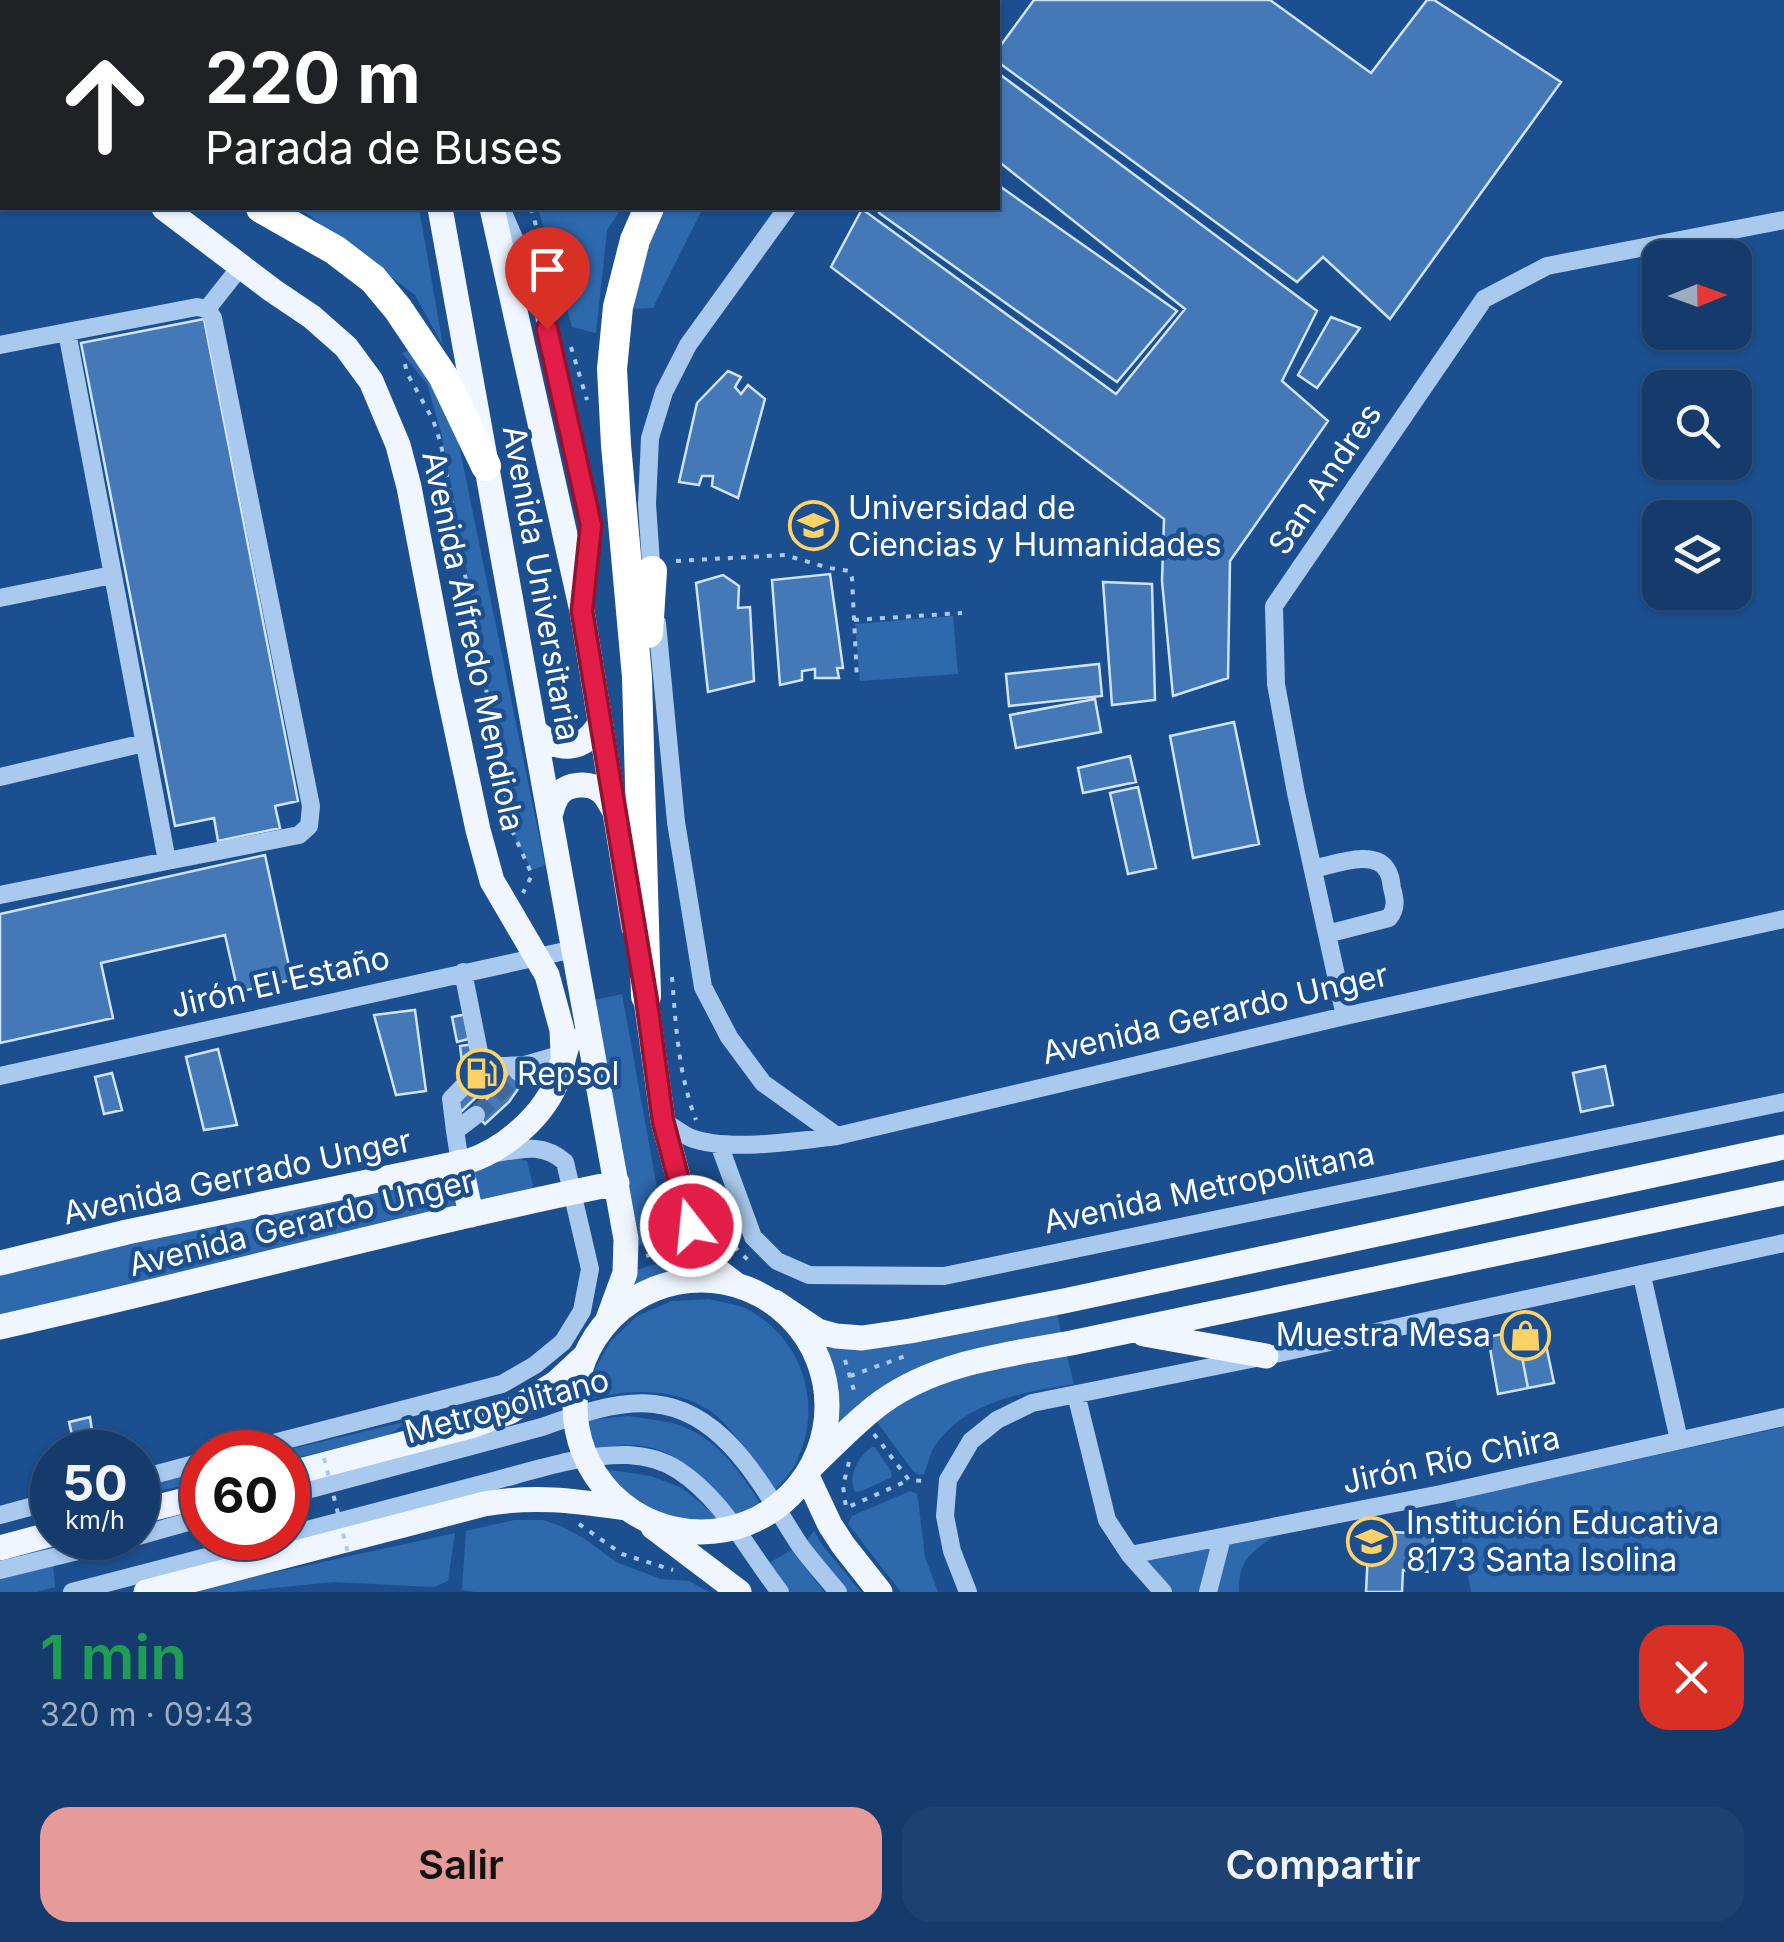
<!DOCTYPE html>
<html lang="es">
<head>
<meta charset="utf-8">
<style>
  body { margin:0; font-family:Inter,sans-serif; background:#1d4271; color:#f1f3f6; height:100vh; display:flex; flex-direction:column; font-size:38px; white-space:nowrap }
  * { box-sizing:border-box; margin:0 }
  p { font-size:32px; color:#9dadc1 }
  .icon { flex:none; width:55px; height:55px; fill:none; stroke:currentColor; stroke-width:2; stroke-linecap:round; stroke-linejoin:round }
  .map { position:relative; height:1592px; overflow:hidden }
  .drawer { display:flex; flex-direction:column; background:#143b6b; flex:1 }
  .drawer>* { flex:none }
  .guide { position:absolute; left:0px; top:0px; width:1000px; height:210px; box-shadow:0 2px 8px #0004,0 0 0 2px #33557e; background:#202124; color:#fff; overflow:hidden }
  .needle { width:65px; rotate:89deg }
  .buttons { position:absolute; left:1642px; top:240px; display:grid; gap:20px }
  .buttons a { display:grid; place-items:center; width:110px; height:110px; border-radius:20px; background:#143b6b; box-shadow:0 2px 8px #0004,0 0 0 2px #33557e; font-size:50px }
  .speed { position:absolute; left:30px; top:1430px; display:flex; gap:20px; font-size:50px; font-weight:700; text-align:center }
  .speed>* { display:grid; place-content:center; width:130px; height:130px; border-radius:50%; background:#143b6b; box-shadow:0 2px 8px #0004,0 0 0 2px #33557e; line-height:1 }
  .speed small { font-size:25px; font-weight:400 }
  .speed .limit { border:15px solid #d22; background:#fff; color:#111 }
  .pin { position:absolute; display:grid; place-items:center; width:85px; height:85px; color:#fff; margin:-102px -42px; border-radius:50% 50% 50% 0; rotate:-45deg; box-shadow:0 0 10px #0007 }
  .pin .icon { rotate:45deg }
  .me { position:absolute; width:110px; margin:-55px; rotate:344deg; stroke-linejoin:round; filter:drop-shadow(0 0 8px #0008) }
  .turn { display:flex; align-items:center; gap:35px; height:210px; padding:0 40px; font-size:45px }
  .turn .icon { width:130px; height:130px; stroke-width:2.5 }
  .turn b { display:block; font-size:70px; line-height:85px }
  .round { display:grid; place-items:center; flex:none; width:105px; height:105px; border-radius:30px; background:#1d4271 }
  .overview { display:flex; align-items:center; justify-content:space-between; height:170px; padding:0 40px }
  h1 { font-size:60px; font-weight:600; line-height:75px; color:#1e9e55 }
  .action { display:flex; gap:20px; margin-top:auto; padding:20px 40px }
  .action a { flex:1; height:115px; border-radius:30px; background:#e69b98; color:#111; font-size:40px; font-weight:600; line-height:115px; text-align:center }
  .action a+a { background:#1d4271; color:#f1f3f6 }
  .map>svg:first-child { display:block }
  .green { fill:#2e69ad }
  .building { fill:#4478b7; stroke:#cfe3fa; stroke-width:2.5 }
  .lines { fill:none; stroke-linecap:round; stroke-linejoin:round }
  .minor-tunnel { stroke:#3d69a0; stroke-width:18; stroke-dasharray:18 9; stroke-linecap:butt }
  .path { stroke:#a9c9ee; stroke-width:4; stroke-dasharray:5 8; stroke-linecap:butt }
  .minor { stroke:#a9c9ee; stroke-width:18 }
  .major { stroke:#f0f6ff; stroke-width:25 }
  .highway { stroke:#fff; stroke-width:30 }
  .path-bridge { stroke:#a9c9ee; stroke-width:4; stroke-dasharray:5 8; stroke-linecap:butt }
  .route-casing { stroke:#92132f; stroke-width:25 }
  .route { stroke:#e11d48; stroke-width:18 }
  .labels { text-anchor:middle; stroke-width:9; stroke-linejoin:round; paint-order:stroke }
  .street-label { font-size:32px; fill:#fff; stroke:#1b4f8f }
  .poi-label { font-size:32px; fill:#fff; stroke:#1b4f8f; text-anchor:start }
</style>
</head>
<body>
<div class="map">
<svg width="1784" height="1592" viewBox="0 0 1784 1592">
  <rect width="100%" height="100%" fill="#1b4f8f"/>
  <path class="green" d="M 48,0 L 287,0 L 284,2 L 54,2 Z
    M 299,208 L 419,208 L 443,346 L 415,295 Z
    M 538,208 L 622,208 L 607,230 L 596,333 L 572,327 Z
    M 663,208 L 703,208 L 653,308 L 634,309 L 637,273 Z
    M 413,349 L 458,440 L 545,865 L 532,870 L 517,842 L 442,436 L 427,384 L 402,353 Z
    M 953,616 L 958,674 L 860,681 L 855,624 Z
    M 622,994 L 661,1210 L 670,1237 L 657,1238 L 631,1249 L 590,1001 Z
    M 505,1154 L 527,1161 L 533,1185 L 528,1196 L 0,1316 L 0,1274 L 482,1165 Z
    M 684,1256 L 691,1268 L 663,1272 L 635,1287 L 633,1271 Z
    M 709,1299 C 721,1302 736,1304 747,1309 C 805,1340 824,1408 795,1465 C 790,1474 782,1482 775,1490 C 758,1468 742,1441 722,1421 C 688,1387 631,1387 588,1400 L 592,1375 L 610,1342 L 637,1316 L 672,1301 Z
    M 1057,1310 L 1061,1334 L 961,1354 L 839,1430 C 840,1398 834,1372 822,1342 L 867,1347 L 891,1346 Z
    M 1066,1352 L 1074,1384 C 1024,1392 960,1402 932,1451 C 929,1458 927,1467 924,1474 L 919,1475 L 913,1471 L 877,1422 L 893,1406 L 964,1371 Z
    M 629,1416 C 645,1419 661,1420 676,1424 C 715,1436 739,1470 760,1503 L 735,1516 C 693,1468 665,1431 594,1450 L 587,1420 Z
    M 408,1421 L 389,1435 L 288,1460 L 288,1452 L 279,1452 Z
    M 1784,1427 L 1784,1592 L 1471,1592 L 1455,1499 Z
    M 872,1447 L 875,1447 L 891,1471 L 892,1477 L 864,1490 L 855,1492 C 847,1477 859,1455 872,1447 Z
    M 604,1469 L 651,1476 L 682,1488 L 720,1519 C 710,1520 699,1523 688,1522 C 652,1519 624,1497 604,1469 Z
    M 202,1471 L 202,1481 L 138,1496 L 138,1487 Z
    M 910,1491 L 917,1494 L 918,1499 L 925,1557 L 938,1592 L 901,1592 L 848,1524 L 852,1516 Z
    M 514,1520 L 543,1520 L 561,1526 L 585,1539 L 616,1562 L 661,1579 L 689,1581 L 709,1592 L 475,1592 L 462,1590 L 466,1531 Z
    M 814,1531 L 823,1546 L 861,1592 L 846,1592 L 806,1541 Z
    M 455,1533 L 448,1581 L 434,1587 L 334,1582 L 234,1592 L 186,1592 Z
    M 1274,1536 C 1249,1555 1239,1559 1239,1592 L 1170,1592 L 1144,1560 Z
    M 792,1550 L 824,1592 L 788,1592 L 769,1563 Z
    M 53,1563 L 55,1587 L 37,1592 L 0,1592 L 0,1577 Z"/>
  <path class="building" d="M 1034,0 L 1270,0 L 1371,73 L 1427,0 L 1434,0 L 1561,82 L 1390,319 L 1323,257 L 1297,282 L 998,62 L 998,49 Z
    M 998,73 L 1317,311 L 1282,381 L 1328,421 L 1230,561 L 1228,678 L 1173,696 L 1162,581 L 1164,519 L 831,267 L 862,209 L 1116,394 L 1185,309 L 998,161 Z
    M 998,185 L 1177,311 L 1117,382 L 879,213 L 882,208 L 998,208 Z
    M 1331,317 L 1360,328 L 1317,388 L 1298,375 Z
    M 204,319 L 298,801 L 275,806 L 280,828 L 218,841 L 214,818 L 175,826 L 81,343 Z
    M 728,371 L 741,377 L 735,387 L 741,394 L 748,385 L 765,399 L 738,498 L 712,486 L 713,476 L 702,476 L 699,485 L 679,482 L 697,403 Z
    M 830,574 L 843,668 L 837,668 L 839,678 L 815,678 L 815,669 L 802,671 L 802,680 L 780,685 L 772,580 Z
    M 723,575 L 739,586 L 738,608 L 750,607 L 754,681 L 708,692 L 696,583 Z
    M 1103,582 L 1152,584 L 1155,700 L 1112,705 Z
    M 1099,664 L 1102,696 L 1009,706 L 1006,674 Z
    M 1095,699 L 1101,732 L 1016,748 L 1010,715 Z
    M 1234,722 L 1259,844 L 1193,858 L 1170,736 Z
    M 1130,756 L 1136,782 L 1083,793 L 1078,768 Z
    M 1138,787 L 1156,868 L 1128,874 L 1110,793 Z
    M 265,855 L 292,980 L 238,992 L 225,935 L 101,963 L 113,1018 L 0,1043 L 0,914 Z
    M 415,1010 L 426,1091 L 396,1095 L 374,1015 Z
    M 467,1014 L 472,1038 L 457,1042 L 452,1017 Z
    M 474,1044 L 476,1059 L 462,1062 L 460,1046 Z
    M 218,1049 L 237,1125 L 204,1130 L 186,1057 Z
    M 1605,1066 L 1613,1105 L 1581,1112 L 1573,1073 Z
    M 512,1068 L 525,1079 L 509,1102 L 485,1124 L 473,1112 L 496,1090 Z
    M 489,1069 L 497,1077 L 462,1111 L 454,1103 Z
    M 112,1073 L 122,1110 L 104,1114 L 95,1077 Z
    M 1542,1326 L 1554,1383 L 1528,1388 L 1517,1331 Z
    M 1517,1331 L 1528,1388 L 1498,1394 L 1488,1337 Z
    M 90,1417 L 95,1452 L 76,1452 L 69,1422 Z
    M 1369,1531 L 1433,1534 L 1431,1572 L 1403,1570 L 1402,1592 L 1366,1592 Z"/>
  <g class="lines">
    <path class="minor-tunnel" d="M 476,1115 L 518,1073"/>
    <path class="path" d="M 474,0 L 475,2
      M 531,208 L 546,261
      M 571,347 L 587,400
      M 405,364 L 407,373 L 433,420 L 441,444 L 512,830 L 532,875 L 523,893
      M 676,561 L 785,555 L 829,568 L 850,571 L 852,578 L 857,680
      M 854,620 L 962,613
      M 672,977 C 676,1026 678,1073 696,1120
      M 714,1187 L 724,1236 L 752,1264
      M 646,1256 L 676,1248
      M 845,1360 L 855,1394
      M 850,1376 L 911,1354
      M 874,1434 L 909,1480 L 926,1481
      M 849,1462 L 843,1486 L 846,1508 L 909,1480
      M 579,1524 L 622,1554 L 673,1570"/>
    <path class="minor" d="M 932,2 L 934,0
      M 501,208 L 540,298 L 591,525 L 583,596
      M 207,309 L 241,266
      M 67,332 L 167,861 L 299,835 L 309,826 L 311,806 L 213,318 L 207,309
      M 0,345 L 197,307 L 207,309
      M 652,577 L 647,504 L 650,438 L 664,392 L 688,345 L 787,208
      M 0,598 L 112,575
      M 657,623 L 676,822 L 703,987 L 729,1037 L 763,1083 L 837,1136
      M 0,777 L 144,743
      M 1313,869 C 1333,865 1377,847 1388,872 C 1391,877 1391,882 1392,888 C 1395,899 1397,908 1389,918 L 1327,934
      M 0,895 L 167,861
      M 463,972 L 482,1067
      M 1345,1016 L 1296,793 L 1276,684 L 1274,606 L 1484,299 L 1547,266 L 1784,220
      M 518,1072 L 525,1065 L 563,1054
      M 0,1076 L 574,949
      M 663,1121 C 672,1126 682,1134 691,1138 C 728,1152 798,1141 837,1136 L 1345,1016 L 1784,919
      M 455,1131 L 451,1099 L 482,1067 L 525,1065
      M 719,1144 L 753,1237 L 777,1261 L 809,1275 L 944,1276 L 1784,1102
      M 460,1162 L 455,1131 L 476,1115
      M 1642,1276 L 1679,1440
      M 1076,1394 L 1107,1520 L 1130,1555 L 1163,1592
      M 239,1452 L 502,1384 L 535,1365 L 563,1342 L 582,1311 L 590,1269 L 565,1162 C 541,1141 519,1150 490,1154
      M 138,1479 L 202,1462
      M 288,1495 L 542,1427 C 575,1415 619,1400 654,1404 C 726,1411 764,1490 799,1544 C 811,1561 825,1576 838,1592
      M 0,1515 L 52,1501
      M 288,1535 C 354,1518 420,1500 486,1483 C 532,1471 580,1454 628,1455 C 645,1456 663,1460 678,1470 C 724,1500 747,1550 780,1592
      M 138,1536 L 202,1518
      M 1130,1555 L 1441,1494 L 1784,1417
      M 0,1570 L 131,1538
      M 72,1592 L 279,1538
      M 968,1592 L 952,1551 L 945,1516 L 948,1480 L 971,1441 L 997,1420 L 1032,1403 L 1266,1356 L 1784,1243
      M 1208,1592 L 1222,1538"/>
    <path class="major" d="M 402,0 L 403,2
      M 443,0 L 444,2
      M 0,81 L 2,83
      M 164,208 L 272,290 L 312,317 L 346,347 L 371,381 L 398,445 L 409,487 L 446,680 L 478,830 L 492,881 L 547,975 L 562,1030 L 563,1054
      M 440,208 L 626,1239 L 625,1273 L 607,1322
      M 492,208 L 582,611 L 634,928
      M 535,731 C 558,753 584,752 600,723
      M 550,816 C 552,809 554,799 560,793 C 568,784 589,782 599,790 C 606,794 610,804 614,810
      M 643,978 L 663,1121 L 696,1243 L 714,1268 L 734,1283
      M 460,1162 L 471,1215
      M 0,1263 L 127,1232 L 469,1161 C 505,1149 545,1115 558,1078 C 562,1066 564,1053 569,1040
      M575 1406a126 126 0 1 1 252 0a126 126 0 1 1-252 0Z
      M 775,1302 L 818,1331 L 836,1336 L 862,1338 L 910,1331 L 1064,1301 L 1784,1147
      M 0,1327 C 206,1281 410,1225 617,1183
      M 1144,1334 L 1266,1356
      M 814,1464 C 836,1443 857,1420 882,1402 C 937,1362 1006,1355 1071,1343 L 1784,1193
      M 288,1474 L 471,1426 L 509,1412 L 556,1383 L 584,1357
      M 807,1476 L 830,1525 L 843,1545 L 880,1592
      M 138,1512 L 202,1496
      M 653,1527 L 739,1592
      M 0,1548 L 52,1534
      M 146,1592 L 484,1504 C 536,1495 575,1501 626,1508"/>
    <path class="highway" d="M 14,0 L 16,2
      M 328,2 L 330,0
      M 617,2 L 642,0
      M 777,2 L 778,0
      M 0,45 L 2,47
      M 261,208 L 335,250 L 373,279 L 398,309 L 443,376 L 486,466
      M 648,633 L 652,571
      M 646,996 L 637,677 L 616,445 L 612,369 L 618,307 L 635,240 L 649,208"/>
    <path class="path-bridge" d="M 324,1458 L 348,1553"/>
  </g>
  <g class="lines">
    <defs>
      <path id="route" d="M 547,329 L 591,525 L 582,611 L 646,996 L 663,1121 L 691,1226"/>
    </defs>
    <use href="#route" class="route-casing"/>
    <use href="#route" class="route"/>
  </g>
  <defs>
    <symbol id="university-ring" viewBox="-11 -11 22 22"><circle r="9.5" fill="#1b4f8f" stroke="#ffd166" stroke-width="1.5"/><path d="M0-5L7-2L0 1L-7-2ZM-4 1L0 2.5L4 1V4Q0 6-4 4Z" fill="#ffd166"/></symbol>
    <symbol id="fuel-ring" viewBox="-11 -11 22 22"><circle r="9.5" fill="#1b4f8f" stroke="#ffd166" stroke-width="1.5"/><path d="M-5.5-6h7V0h2V4h1.3V-2.5L3-4.5l.8-.8L6-3V5H2.5V1h-1V6h-7ZM-4.2-4.7v3.2H.2V-4.7Z" fill="#ffd166"/></symbol>
    <symbol id="shop-ring" viewBox="-11 -11 22 22"><circle r="9.5" fill="#1b4f8f" stroke="#ffd166" stroke-width="1.5"/><path d="M-5-2.5h2.3a2.7 3.5 0 0 1 5.4 0H5L5.5 6h-11ZM-1.5-2.5h3a1.5 2.3 0 0 0-3 0Z" fill="#ffd166"/></symbol>
    <symbol id="school-ring" viewBox="-11 -11 22 22"><circle r="9.5" fill="#1b4f8f" stroke="#ffd166" stroke-width="1.5"/><path d="M0-5L7-2L0 1L-7-2ZM-4 1L0 2.5L4 1V4Q0 6-4 4Z" fill="#ffd166"/></symbol>
  </defs>
  <g fill-rule="evenodd">
    <use href="#university-ring" x="786" y="498" width="55" height="55"/>
    <use href="#fuel-ring" x="454" y="1046" width="55" height="55"/>
    <use href="#shop-ring" x="1498" y="1308" width="55" height="55"/>
    <use href="#school-ring" x="1344" y="1514" width="55" height="55"/>
  </g>
  <g class="labels">
    <g class="street-label">
      <text transform="translate(1325 479) rotate(-56)" y="11">San Andres</text>
      <text transform="translate(541 583) rotate(80)" y="11">Avenida Universitaria</text>
      <text transform="translate(473 641) rotate(78)" y="11">Avenida Alfredo Mendiola</text>
      <text transform="translate(280 982) rotate(-13)" y="11">Jirón El Estaño</text>
      <text transform="translate(1215 1014) rotate(-13)" y="11">Avenida Gerardo Unger</text>
      <text transform="translate(237 1177) rotate(-12)" y="11">Avenida Gerrado Unger</text>
      <text transform="translate(1209 1188) rotate(-12)" y="11">Avenida Metropolitana</text>
      <text transform="translate(301 1223) rotate(-14)" y="11">Avenida Gerardo Unger</text>
      <text transform="translate(507 1406) rotate(-15)" y="11">Metropolitano</text>
      <text transform="translate(1451 1460) rotate(-12)" y="11">Jirón Río Chira</text>
    </g>
    <g class="poi-label">
      <text x="848" y="519">Universidad de<tspan x="848" dy="37">Ciencias y Humanidades</tspan></text>
      <text x="517" y="1085">Repsol</text>
      <text x="1491" y="1346" text-anchor="end">Muestra Mesa</text>
      <text x="1406" y="1534">Institución Educativa<tspan x="1406" dy="37">8173 Santa Isolina</tspan></text>
    </g>
  </g>
</svg>
<div class="buttons">
<a><svg class="needle" viewBox="-14 -14 28 28"><path d="M0-13l5 13h-10z" fill="#e53935"/><path d="M0 13l5-13h-10z" fill="#9dadc1"/></svg></a>
<a><svg class="icon" aria-label="search" viewBox="0 0 24 24"><circle cx="10" cy="10" r="6"/><path d="M15 15l6 6"/></svg></a>
<a><svg class="icon" aria-label="layers" viewBox="0 0 24 24"><path d="M12 4l9 5-9 5-9-5zM3 14l9 5 9-5"/></svg></a>
</div>
<div class="speed"><div>50<small>km/h</small></div><div class="limit">60</div></div>
<div class="pin" style="left:547px;top:329px;background:#d93025"><svg class="icon" aria-label="arrive" viewBox="0 0 24 24"><path d="M6 21V4h12l-3 4 3 4H6"/></svg></div>
<svg class="me" style="left:691px;top:1226px" viewBox="-20 -20 40 40"><circle r="17" fill="#e11d48" stroke="#fff" stroke-width="3"/><path d="M0-11L8 9 0 5-8 9z" fill="#fff"/></svg>
<div class="guide">
<div class="turn"><svg class="icon" aria-label="ahead" viewBox="0 0 24 24"><path d="M12 20V5M6 11l6-6 6 6"/></svg><div><b>220 m</b>Parada de Buses</div></div>
</div>
</div>
<section class="drawer">
<div class="overview"><div><h1>1 min</h1><p>320 m · 09:43</p></div><a class="round" style="background:#d93025;color:#fff"><svg class="icon" aria-label="close" viewBox="0 0 24 24"><path d="M6 6l12 12M18 6L6 18"/></svg></a></div>
<div class="action"><a>Salir</a><a>Compartir</a></div>
</section>
</body>
</html>
